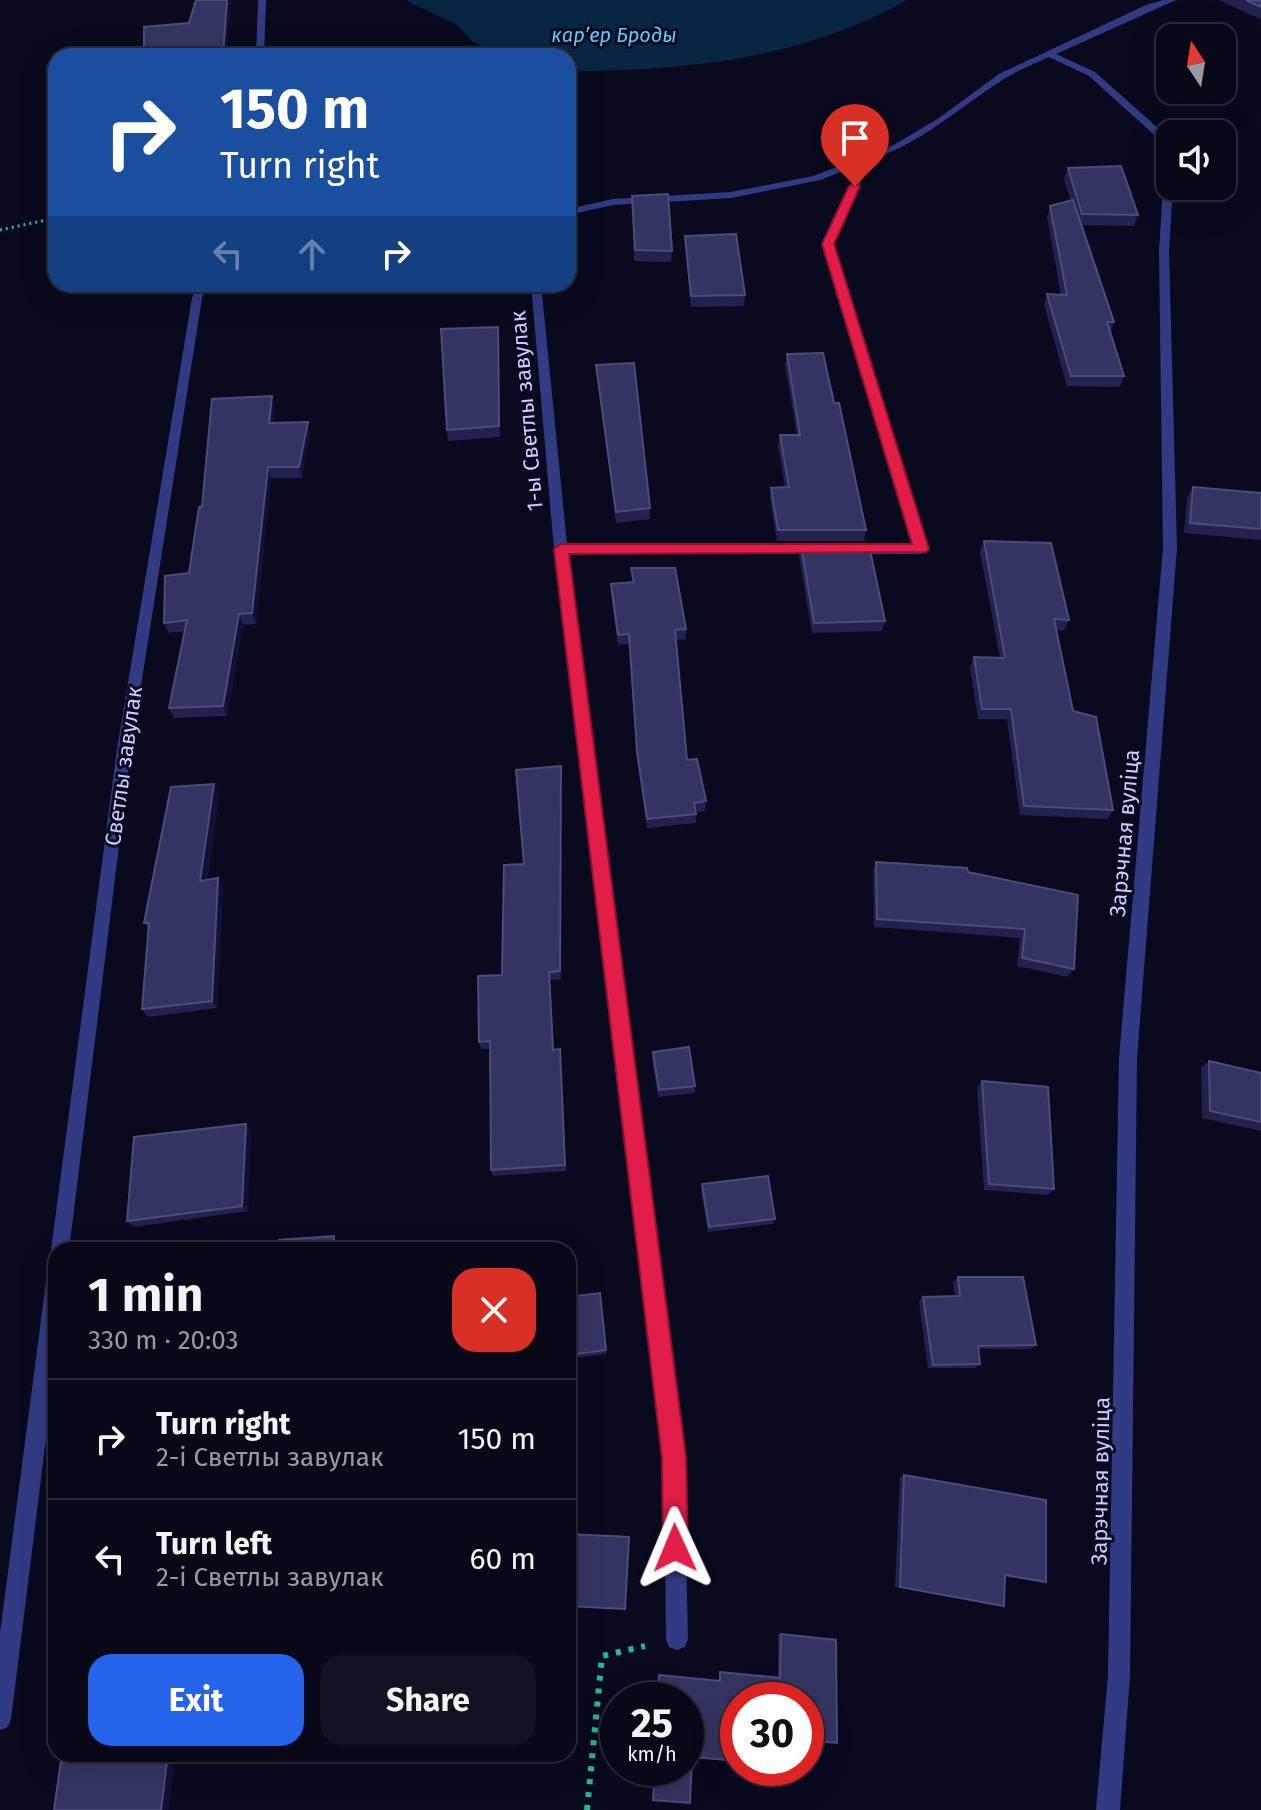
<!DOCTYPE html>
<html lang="en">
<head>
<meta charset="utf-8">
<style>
  body { margin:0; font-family:"Fira Sans",sans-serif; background:#111120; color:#f1f3f6; height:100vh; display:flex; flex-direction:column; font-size:30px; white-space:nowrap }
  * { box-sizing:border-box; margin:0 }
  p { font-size:26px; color:#989aa1 }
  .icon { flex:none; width:44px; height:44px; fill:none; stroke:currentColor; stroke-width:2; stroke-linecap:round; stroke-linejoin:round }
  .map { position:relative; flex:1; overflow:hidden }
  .side { position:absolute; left:48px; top:1242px; width:528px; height:520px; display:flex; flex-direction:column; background:#080817; border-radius:24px; box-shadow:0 8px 32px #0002,0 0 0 2px #292936 }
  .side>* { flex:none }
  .banner { position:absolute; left:48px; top:48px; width:528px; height:244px; border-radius:24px; box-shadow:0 8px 32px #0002,0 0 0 2px #292936; background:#1a4fa0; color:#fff; overflow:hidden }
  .needle { width:52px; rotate:348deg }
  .tools { position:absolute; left:1156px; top:24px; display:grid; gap:16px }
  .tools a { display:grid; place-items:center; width:80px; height:80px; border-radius:16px; background:#080817; box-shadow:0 8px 32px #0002,0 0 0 2px #292936; font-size:40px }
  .speed { position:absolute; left:600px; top:1682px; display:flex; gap:16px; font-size:40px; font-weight:700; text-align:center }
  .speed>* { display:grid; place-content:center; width:104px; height:104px; border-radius:50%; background:#080817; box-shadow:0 8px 32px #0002,0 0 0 2px #292936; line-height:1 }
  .speed small { font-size:20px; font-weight:400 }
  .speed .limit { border:12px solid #d22; background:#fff; color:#111 }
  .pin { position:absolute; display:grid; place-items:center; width:68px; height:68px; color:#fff; margin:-82px -34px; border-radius:50% 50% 50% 0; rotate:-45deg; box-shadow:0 0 8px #0007 }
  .pin .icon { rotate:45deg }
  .me { position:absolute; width:88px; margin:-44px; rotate:359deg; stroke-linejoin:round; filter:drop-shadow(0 0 6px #0008) }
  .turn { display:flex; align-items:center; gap:28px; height:168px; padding:0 40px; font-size:36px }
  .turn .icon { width:104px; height:104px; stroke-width:2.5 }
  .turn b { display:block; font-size:56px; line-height:68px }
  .lanes { display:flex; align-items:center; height:76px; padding:0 40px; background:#0003; justify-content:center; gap:40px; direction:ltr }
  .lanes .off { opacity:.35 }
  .round { display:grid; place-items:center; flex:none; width:84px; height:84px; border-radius:24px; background:#111120 }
  .headline { display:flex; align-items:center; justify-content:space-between; height:136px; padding:0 40px }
  h1 { font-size:48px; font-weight:700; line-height:60px }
  .cta { display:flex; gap:16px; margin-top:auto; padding:16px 40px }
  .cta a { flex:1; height:92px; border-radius:24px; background:#2563eb; color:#fff; font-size:32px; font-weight:700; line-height:92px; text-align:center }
  .cta a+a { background:#111120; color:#f1f3f6 }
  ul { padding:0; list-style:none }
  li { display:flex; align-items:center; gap:24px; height:120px; padding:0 40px; border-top:2px solid #292936 }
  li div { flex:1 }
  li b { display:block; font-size:30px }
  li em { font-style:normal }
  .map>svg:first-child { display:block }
  .water { fill:#062642 }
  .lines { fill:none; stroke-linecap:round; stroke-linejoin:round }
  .path-far1 { stroke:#22ba97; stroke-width:3; stroke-dasharray:2 4; stroke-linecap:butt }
  .path { stroke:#22ba97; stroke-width:6; stroke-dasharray:5 8; stroke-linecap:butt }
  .minor { fill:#313b83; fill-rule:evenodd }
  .wall { fill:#23224f }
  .shaded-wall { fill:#111134 }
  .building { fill:#343462; stroke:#4c4c7b; stroke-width:2 }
  .route { fill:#e11d48; stroke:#92132f; stroke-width:2 }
  .labels { text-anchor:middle; stroke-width:6; stroke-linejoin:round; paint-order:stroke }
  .far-water-label { font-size:20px; font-style:italic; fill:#57cdff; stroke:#0a0a1f }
  .street-label { font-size:22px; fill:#c9ccff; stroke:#0a0a1f }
</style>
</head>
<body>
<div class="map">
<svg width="1261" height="1810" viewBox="0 0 1261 1810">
  <rect width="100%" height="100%" fill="#0a0a1f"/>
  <path class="water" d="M 405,0 L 907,0 C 808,56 696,70 583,71 L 568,69 L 568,56 L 498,56 L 472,41 L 456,24 Z"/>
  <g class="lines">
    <path class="path-far1" d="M 0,230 L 56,218"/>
    <path class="path" d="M 587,1810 L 602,1656 L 645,1646"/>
    <path class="minor" d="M 258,0 L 266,0 L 264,56 L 256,56 Z
      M 1163,0 L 1176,0 L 1056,54 L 1095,72 L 1169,138 L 1170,186 L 1173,186 L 1169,251 L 1177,548 L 1137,1058 L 1130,1675 L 1120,1810 L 1096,1810 L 1108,1675 L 1119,1058 L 1163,548 L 1159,251 L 1165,157 L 1161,141 L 1089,76 L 1049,57 C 1034,64 1018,70 1004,79 C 957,109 926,140 871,160 L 833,244 L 928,549 L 921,554 L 849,554 L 842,549 L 849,544 L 913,544 L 823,244 L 859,165 L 820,180 L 731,198 L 613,205 L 568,215 L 568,209 L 613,199 L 731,192 L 813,176 L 892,146 L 939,118 L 999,74 L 1146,5 Z
      M 198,284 L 208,284 L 202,298 L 131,749 L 69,1250 L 56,1250 L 56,1258 L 51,1250 L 117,749 L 192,298 Z
      M 531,284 L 541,284 L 567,544 L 822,544 L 829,549 L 822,554 L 568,554 L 684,1458 L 688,1639 L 685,1647 L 677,1650 L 669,1647 L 666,1639 L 664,1458 L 554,549 Z
      M 56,1272 L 56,1359 L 11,1719 L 8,1727 L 0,1730 L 0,1633 L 46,1282 L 49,1275 Z"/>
  </g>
  <path class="wall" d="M 1218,0 L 1261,0 L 1261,19 Z
    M 1068,168 L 1138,215 L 1134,226 L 1081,225 L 1114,322 L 1110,332 L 1124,376 L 1120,387 L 1067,386 L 1044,305 L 1047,294 L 1061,295 L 1047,217 L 1050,206 L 1071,201 L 1064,179 Z
    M 632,196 L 672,251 L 671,262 L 634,261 Z
    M 685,236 L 745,295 L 744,306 L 691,307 L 685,247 Z
    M 499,338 L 500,437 L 448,441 L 447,430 Z
    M 787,354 L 834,403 L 866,530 L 864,541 L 777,541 L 770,499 L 771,488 L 785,487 L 778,446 L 780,435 L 797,435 L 785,365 Z
    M 596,365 L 650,508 L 650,519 L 616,523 L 597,376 Z
    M 275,407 L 273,423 L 310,433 L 302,478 L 271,478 L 256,624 L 243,625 L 227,716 L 174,718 L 169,708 L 185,631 L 169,633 L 164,623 L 189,573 L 202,506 Z
    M 1193,487 L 1261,493 L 1261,540 L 1184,533 L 1187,498 Z
    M 984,541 L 1069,620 L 1064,630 L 1056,630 L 1073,711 L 1113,810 L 1108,819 L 1020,815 L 1007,719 L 978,719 L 970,667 L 974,657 L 1000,658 L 980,552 Z
    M 801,545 L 885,621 L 882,631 L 812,633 L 799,556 Z
    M 631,568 L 686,629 L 686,639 L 676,640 L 687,760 L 706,801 L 705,811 L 696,812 L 696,823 L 647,828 L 637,760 L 629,644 L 618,645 L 611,594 L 611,584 L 632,582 Z
    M 561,776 L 561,979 L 550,980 L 554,1050 L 560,1057 L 566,1171 L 493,1176 L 491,1170 L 490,1049 L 481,1049 L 479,1042 L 502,975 L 524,864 Z
    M 219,793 L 207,880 L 223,887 L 217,1008 L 148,1017 L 142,1009 L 149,929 L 144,923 Z
    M 876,862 L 968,872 L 1074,969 L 1068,977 L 1017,966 L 1020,938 L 874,927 L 873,870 Z
    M 653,1052 L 695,1086 L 695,1093 L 658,1097 L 652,1059 Z
    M 1209,1061 L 1261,1073 L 1261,1131 L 1202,1118 L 1201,1068 Z
    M 982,1081 L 1054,1189 L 1048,1195 L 984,1190 L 977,1088 Z
    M 251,1130 L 248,1211 L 134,1227 L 127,1221 Z
    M 702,1184 L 775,1219 L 773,1224 L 708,1232 L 701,1190 Z
    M 958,1277 L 1036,1345 L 1030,1349 L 978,1349 L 980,1364 L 975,1368 L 928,1368 L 919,1302 L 923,1297 L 955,1296 L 953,1282 Z
    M 600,1293 L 606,1354 L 568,1359 L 568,1297 Z
    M 904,1475 L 1046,1582 L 1040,1582 L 1005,1576 L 1004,1606 L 998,1606 L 895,1587 L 900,1477 Z
    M 778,1634 L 836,1640 L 806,1700 L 692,1757 L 657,1700 L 659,1674 L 719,1680 L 719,1671 L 778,1676 Z"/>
  <path class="shaded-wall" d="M 227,0 L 231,0 L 227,56 L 223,56 Z
    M 498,327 L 499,338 L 500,437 L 499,426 Z
    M 272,396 L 275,407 L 272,434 L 269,423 Z
    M 308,422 L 310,433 L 302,478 L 299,467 Z
    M 268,467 L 271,478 L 256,624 L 252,613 Z
    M 239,614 L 243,625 L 227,716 L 223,706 Z
    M 561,766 L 561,979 L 560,971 Z
    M 214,784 L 219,793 L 205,890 L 200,881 Z
    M 218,878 L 223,887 L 217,1008 L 212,1001 Z
    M 246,1124 L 251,1130 L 248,1211 L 242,1206 Z
    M 334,1236 L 338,1241 L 338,1250 L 334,1250 Z
    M 168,1754 L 175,1754 L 169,1810 L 161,1810 Z"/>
  <path class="building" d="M 196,0 L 227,0 L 223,56 L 144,56 L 144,27 L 189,23 Z
    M 1246,0 L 1261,0 L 1261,7 Z
    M 1121,166 L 1138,215 L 1082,214 L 1068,168 Z
    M 668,194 L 672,251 L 635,250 L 632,196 Z
    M 1073,200 L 1114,322 L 1107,322 L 1124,376 L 1071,376 L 1047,294 L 1067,295 L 1050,206 Z
    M 736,234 L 745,295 L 691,296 L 685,236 Z
    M 498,327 L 499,426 L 447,430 L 441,329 Z
    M 823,353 L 834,403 L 839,403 L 866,530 L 778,530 L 771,488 L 789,487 L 780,435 L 800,435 L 787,354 Z
    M 634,363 L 650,508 L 616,512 L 596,365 Z
    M 272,396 L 269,423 L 308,422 L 299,467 L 268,467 L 252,613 L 239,614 L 223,706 L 169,708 L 187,620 L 164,623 L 165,576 L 189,573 L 199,507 L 202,506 L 212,399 Z
    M 1193,487 L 1261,493 L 1261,529 L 1190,523 Z
    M 984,541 L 1051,543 L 1069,620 L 1054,619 L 1073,711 L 1096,717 L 1113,810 L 1024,806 L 1011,709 L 982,709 L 974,657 L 1005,658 Z
    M 801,545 L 869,545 L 885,621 L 814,623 Z
    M 631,568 L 675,568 L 686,629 L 675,630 L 687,760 L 697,759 L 706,801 L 694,803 L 696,814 L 647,819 L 637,751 L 629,634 L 618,635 L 611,584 L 634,582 Z
    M 561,766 L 560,971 L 549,972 L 553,1050 L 560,1049 L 565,1165 L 491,1170 L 490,1041 L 479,1042 L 478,976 L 502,975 L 504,865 L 524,864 L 516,770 Z
    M 214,784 L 200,881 L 218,878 L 212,1001 L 142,1009 L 149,923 L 144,923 L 171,787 Z
    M 876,862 L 967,868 L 968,872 L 1078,895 L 1074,969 L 1022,958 L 1025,929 L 877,919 Z
    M 689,1047 L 695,1086 L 659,1090 L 653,1052 Z
    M 1209,1061 L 1261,1073 L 1261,1122 L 1210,1111 Z
    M 982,1081 L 1048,1087 L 1054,1189 L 989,1184 Z
    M 246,1124 L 242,1206 L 127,1221 L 134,1137 Z
    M 768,1176 L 775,1219 L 709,1227 L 702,1184 Z
    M 334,1236 L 334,1250 L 279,1250 L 279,1240 Z
    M 958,1277 L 1023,1277 L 1036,1345 L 978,1346 L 980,1364 L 933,1365 L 923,1297 L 960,1296 Z
    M 600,1293 L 606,1350 L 568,1355 L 568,1297 Z
    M 904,1475 L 1046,1500 L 1046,1582 L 1005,1575 L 1004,1606 L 900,1587 Z
    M 568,1534 L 629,1537 L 625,1609 L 568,1606 Z
    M 781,1634 L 836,1640 L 837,1743 L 806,1740 L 806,1700 L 738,1700 L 738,1761 L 692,1757 L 690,1803 L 653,1800 L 655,1768 L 686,1768 L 686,1700 L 658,1700 L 659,1675 L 720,1681 L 720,1672 L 780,1678 Z
    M 62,1754 L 168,1754 L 161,1810 L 54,1810 Z"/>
  <path class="route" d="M 855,183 L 860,186 L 834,244 L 929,549 L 926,552 L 569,554 L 686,1458 L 688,1548 L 684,1557 L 675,1561 L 667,1557 L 663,1548 L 662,1458 L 554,549 L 561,544 L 912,544 L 822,244 L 849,186 Z"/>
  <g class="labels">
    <g class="far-water-label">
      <text x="614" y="42">карʼер Броды</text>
    </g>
    <g class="street-label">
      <text transform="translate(526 411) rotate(-95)" y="8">1-ы Светлы завулак</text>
      <text transform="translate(123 766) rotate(-82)" y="8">Светлы завулак</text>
      <text transform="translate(1124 833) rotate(-85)" y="8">Зарэчная вуліца</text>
      <text transform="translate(1100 1481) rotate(-89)" y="8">Зарэчная вуліца</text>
    </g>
  </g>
</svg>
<div class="tools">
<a><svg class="needle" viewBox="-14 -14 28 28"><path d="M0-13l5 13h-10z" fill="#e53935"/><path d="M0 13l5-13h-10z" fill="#989aa1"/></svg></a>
<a><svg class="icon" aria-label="sound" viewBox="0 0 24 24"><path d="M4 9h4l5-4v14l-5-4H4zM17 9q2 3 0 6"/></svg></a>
</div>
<div class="speed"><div>25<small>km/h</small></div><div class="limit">30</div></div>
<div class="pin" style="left:855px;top:186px;background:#d93025"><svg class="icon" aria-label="arrive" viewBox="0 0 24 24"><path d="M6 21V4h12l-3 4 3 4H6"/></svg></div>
<svg class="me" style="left:675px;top:1548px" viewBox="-20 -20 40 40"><path d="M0-17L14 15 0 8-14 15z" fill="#e11d48" stroke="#fff" stroke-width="4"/></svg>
<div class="banner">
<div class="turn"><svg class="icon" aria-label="right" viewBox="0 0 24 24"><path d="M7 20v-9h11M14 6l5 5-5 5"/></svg><div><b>150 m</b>Turn right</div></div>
<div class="lanes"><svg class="icon off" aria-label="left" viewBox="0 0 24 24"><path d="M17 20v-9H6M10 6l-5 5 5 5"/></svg><svg class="icon off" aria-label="ahead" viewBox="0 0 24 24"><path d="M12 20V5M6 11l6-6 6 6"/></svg><svg class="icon" aria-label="right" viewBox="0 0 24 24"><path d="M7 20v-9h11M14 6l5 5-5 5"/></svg></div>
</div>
<section class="side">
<div class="headline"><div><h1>1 min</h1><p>330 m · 20:03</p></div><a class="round" style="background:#d93025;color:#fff"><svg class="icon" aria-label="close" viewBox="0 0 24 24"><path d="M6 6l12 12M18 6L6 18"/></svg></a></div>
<ul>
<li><svg class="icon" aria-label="right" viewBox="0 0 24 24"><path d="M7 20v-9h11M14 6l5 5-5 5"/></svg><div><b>Turn right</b><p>2-і Светлы завулак</p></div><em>150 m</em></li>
<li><svg class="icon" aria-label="left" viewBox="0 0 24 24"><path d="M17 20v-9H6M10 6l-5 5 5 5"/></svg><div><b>Turn left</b><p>2-і Светлы завулак</p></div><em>60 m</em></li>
</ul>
<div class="cta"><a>Exit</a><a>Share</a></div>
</section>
</div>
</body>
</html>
